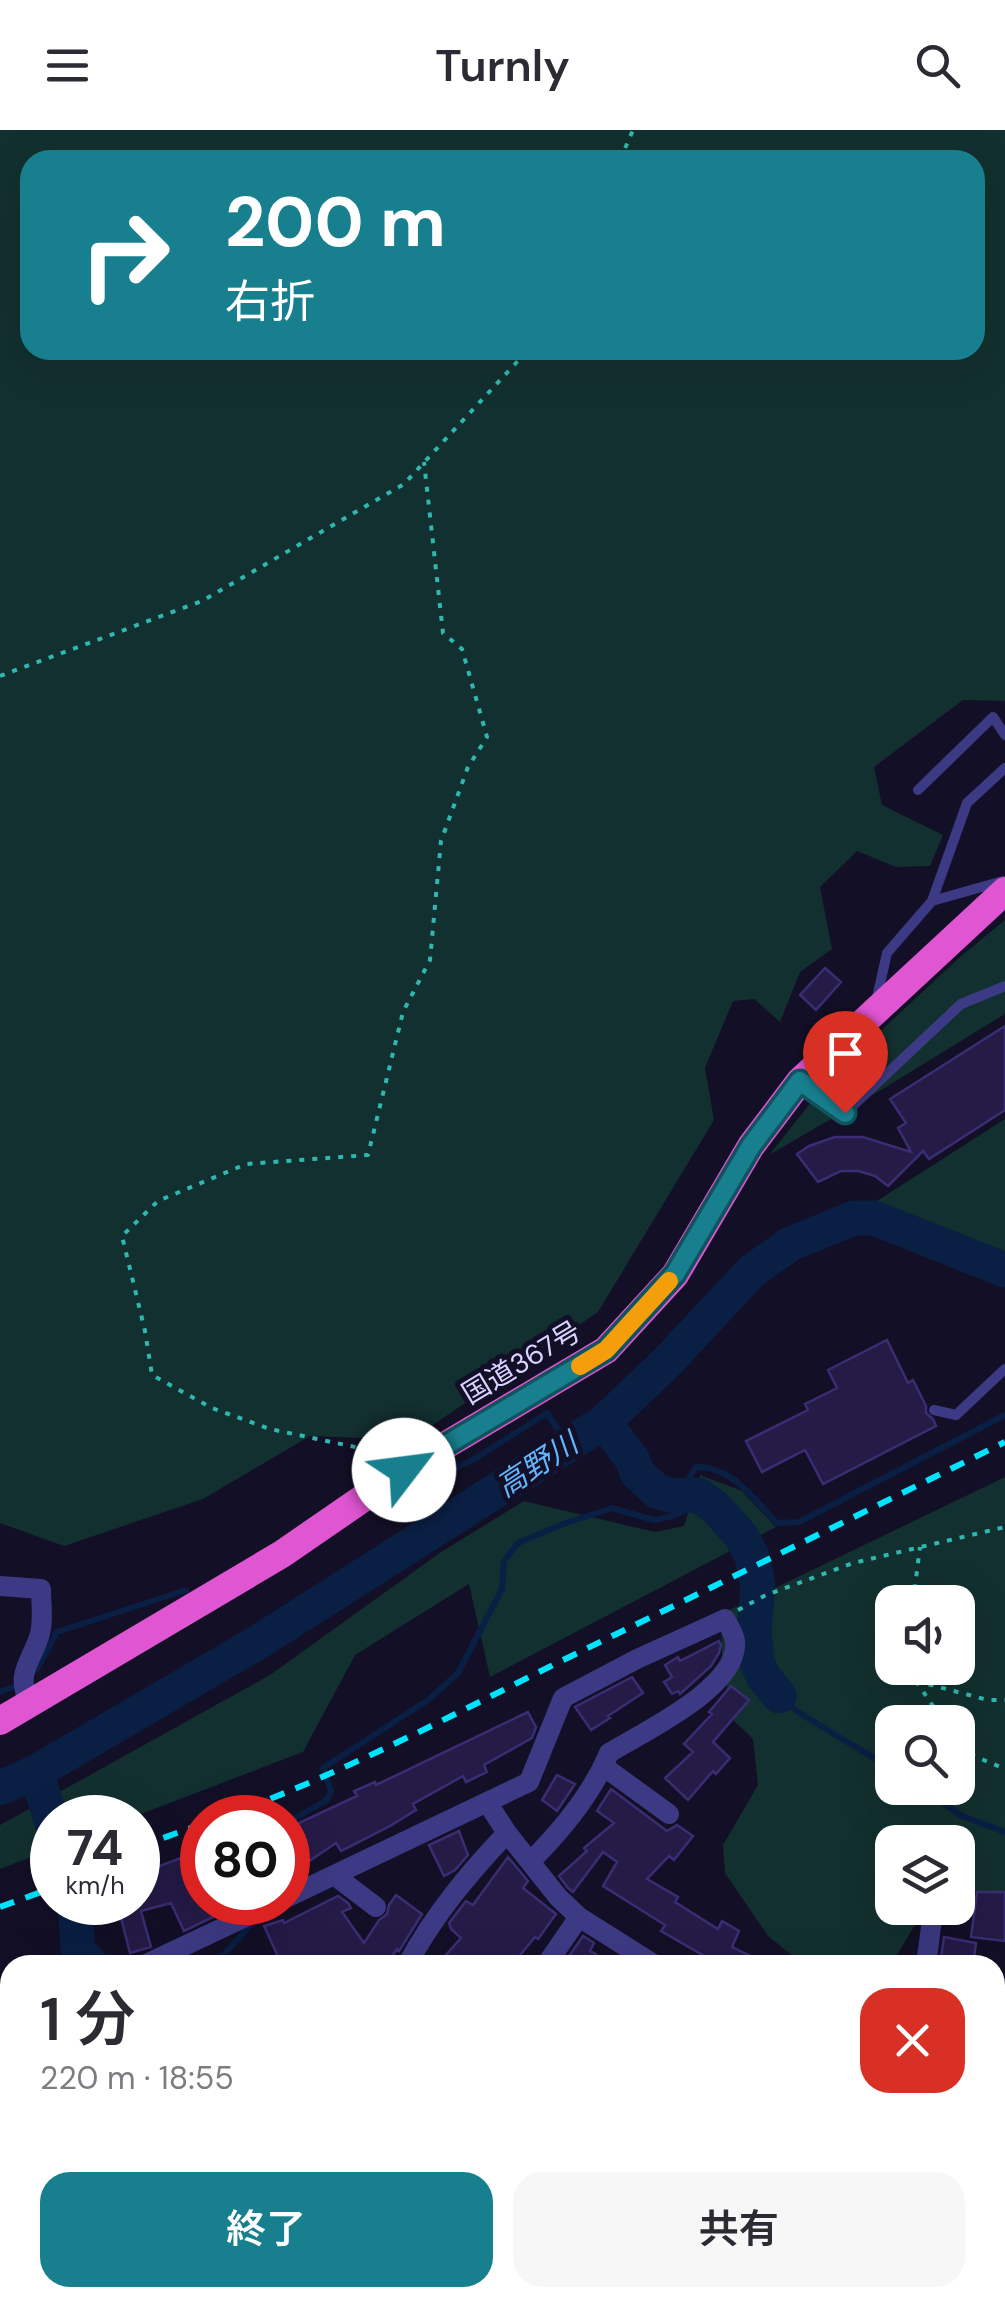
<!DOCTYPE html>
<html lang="ja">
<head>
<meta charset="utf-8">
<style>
  body { margin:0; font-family:"DM Sans","Noto Sans JP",sans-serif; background:#f7f7f7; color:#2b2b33; height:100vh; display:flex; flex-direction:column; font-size:38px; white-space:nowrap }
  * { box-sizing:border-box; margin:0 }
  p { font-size:32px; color:#7c7c81 }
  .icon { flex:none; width:55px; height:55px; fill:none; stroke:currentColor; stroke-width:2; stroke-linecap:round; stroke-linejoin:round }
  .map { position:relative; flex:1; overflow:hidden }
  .panel { position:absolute; left:0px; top:1825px; width:1005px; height:352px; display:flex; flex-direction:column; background:#fff; border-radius:30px 30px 0 0; box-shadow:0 10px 40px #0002 }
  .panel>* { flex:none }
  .guide { position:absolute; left:20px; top:20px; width:965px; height:210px; border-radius:30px; box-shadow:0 10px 40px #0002; background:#187f8f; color:#fff; overflow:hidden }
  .fabs { position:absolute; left:875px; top:1455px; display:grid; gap:20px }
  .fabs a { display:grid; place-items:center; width:100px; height:100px; border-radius:20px; background:#fff; box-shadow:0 10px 40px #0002; font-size:50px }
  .speed { position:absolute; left:30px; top:1665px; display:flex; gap:20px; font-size:50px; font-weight:700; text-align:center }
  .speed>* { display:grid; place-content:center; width:130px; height:130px; border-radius:50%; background:#fff; box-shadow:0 10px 40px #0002; line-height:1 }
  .speed small { font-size:25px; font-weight:400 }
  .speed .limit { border:15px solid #d22; background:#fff; color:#111 }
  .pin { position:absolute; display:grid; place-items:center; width:85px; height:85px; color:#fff; margin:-102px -42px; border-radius:50% 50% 50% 0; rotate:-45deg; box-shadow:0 0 10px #0007 }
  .pin .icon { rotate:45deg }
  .me { position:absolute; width:110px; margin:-55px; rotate:60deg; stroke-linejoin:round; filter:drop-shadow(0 0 8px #0008) }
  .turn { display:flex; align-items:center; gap:35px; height:210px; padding:0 40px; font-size:45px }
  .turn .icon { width:130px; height:130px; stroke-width:2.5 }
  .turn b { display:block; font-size:70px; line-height:85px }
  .round { display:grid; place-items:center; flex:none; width:105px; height:105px; border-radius:30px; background:#f7f7f7 }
  .headline { display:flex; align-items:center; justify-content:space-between; height:170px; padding:0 40px }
  h1 { font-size:60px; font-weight:600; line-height:75px }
  .cta { display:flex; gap:20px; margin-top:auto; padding:20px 40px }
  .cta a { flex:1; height:115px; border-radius:30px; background:#187f8f; color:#fff; font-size:40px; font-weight:600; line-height:115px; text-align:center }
  .cta a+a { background:#f7f7f7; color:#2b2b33 }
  header { display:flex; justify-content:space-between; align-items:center; height:130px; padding:0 40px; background:#fff; font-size:45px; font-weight:600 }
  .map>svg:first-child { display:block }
  .green { fill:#12302f; fill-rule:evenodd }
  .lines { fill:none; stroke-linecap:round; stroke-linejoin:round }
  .stream { stroke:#0a1f44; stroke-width:6 }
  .river { stroke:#0a1f44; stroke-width:35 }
  .building { fill:#241b47; stroke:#3b2d73; stroke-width:2.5 }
  .path { stroke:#2fb8b0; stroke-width:4; stroke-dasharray:5 8; stroke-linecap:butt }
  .service { stroke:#3d3a85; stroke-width:10 }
  .minor { stroke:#3d3a85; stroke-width:20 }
  .trunk { stroke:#e055d1; stroke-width:28 }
  .rail { stroke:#00e5ff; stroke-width:6; stroke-dasharray:15 12; stroke-linecap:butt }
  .route-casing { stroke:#10535d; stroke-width:25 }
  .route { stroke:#187f8f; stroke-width:18 }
  .slow { stroke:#f59e0b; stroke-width:18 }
  .labels { text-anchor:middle; stroke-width:10; stroke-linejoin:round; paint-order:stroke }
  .street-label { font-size:28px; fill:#d9d4ff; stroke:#130f26 }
  .water-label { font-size:30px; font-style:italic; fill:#62b6ff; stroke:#130f26 }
</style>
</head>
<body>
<header><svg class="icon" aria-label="menu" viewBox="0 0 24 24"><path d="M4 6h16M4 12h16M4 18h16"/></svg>Turnly<svg class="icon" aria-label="search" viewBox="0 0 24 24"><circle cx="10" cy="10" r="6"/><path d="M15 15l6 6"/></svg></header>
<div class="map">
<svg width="1005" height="2177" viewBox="0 0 1005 2177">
  <rect width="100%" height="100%" fill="#130f26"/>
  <path class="green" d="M 0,0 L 1005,0 L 1005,571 L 963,570 L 874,637 L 882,675 L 943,705 L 930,736 L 896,737 L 857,721 L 820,757 L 832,819 L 800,842 L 780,892 L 754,869 L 733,871 L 705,938 L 714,990 L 598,1182 L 411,1310 L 310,1306 L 203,1369 L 64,1416 L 0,1393 ZM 30,30 L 975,30 L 975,220 L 30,220 Z
    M 1005,790 L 1005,884 L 881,960 L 769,1025 L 831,947 L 960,827 Z
    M 1005,989 L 1005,1124 L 869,1076 Z
    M 700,1345 L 742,1361 L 776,1397 L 490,1547 L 469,1454 L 355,1525 L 303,1622 L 133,1687 L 52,1688 L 52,1719 L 0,1739 L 0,1695 L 270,1545 L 441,1422 L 524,1371 L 655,1402 L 684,1396 Z
    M 1005,1347 L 1005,1762 L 958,1761 L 958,1712 L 892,1712 L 892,1778 L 925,1778 L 891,1835 L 804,1835 L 768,1806 L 725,1743 L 723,1715 L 758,1655 L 753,1609 L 731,1588 L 722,1523 L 721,1484 ZM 892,1472 L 958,1472 L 958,1538 L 892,1538 ZM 892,1592 L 958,1592 L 958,1658 L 892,1658 Z
    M 1005,1961 L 1005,2177 L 869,2177 L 872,2168 L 995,2168 L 995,1965 Z"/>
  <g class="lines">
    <path class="stream" d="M 421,1355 L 476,1328 L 547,1283 L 568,1315
      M 32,1542 L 37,1539 L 57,1502 L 186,1460
      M 0,1562 L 14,1557 L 19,1553
      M 779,1566 L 798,1582 L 892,1639
      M 921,1658 L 962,1686 L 1005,1702
      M 288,1692 L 327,1670 L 331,1661 L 323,1638 L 428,1570 L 458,1543 L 502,1459 L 504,1431 L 518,1413 L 563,1394 L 612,1378 L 654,1390 L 673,1386 L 689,1379 L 688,1350 L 696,1337 C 732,1336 754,1369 777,1393 L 799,1392 L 1005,1285
      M 217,1835 L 218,1831 L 255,1790"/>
    <path class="river" d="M 604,1292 L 632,1329 L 637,1343 L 658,1362 L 674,1366 L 698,1365 L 715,1377 L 741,1406 L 752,1426 L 758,1456 L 754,1501 L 757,1532 L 763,1546 L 779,1566
      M 36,1642 L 52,1693
      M 0,1658 L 36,1642 L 260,1511 L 604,1292 L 667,1232 L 752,1141 L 790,1114 L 854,1088 L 874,1088 L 1005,1140
      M 75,1772 L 78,1819 L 91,1835
      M 278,2168 L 279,2177"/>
  </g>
  <path class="building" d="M 825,838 L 841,852 L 816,880 L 800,865 Z
    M 1005,896 L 1005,980 L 929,1029 L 923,1021 L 888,1056 L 875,1046 L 858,1041 L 841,1041 L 818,1052 L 797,1024 L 809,1016 L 835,1007 L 863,1007 L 911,1022 L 898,998 L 906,993 L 890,969 Z
    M 887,1210 L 908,1253 L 913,1250 L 926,1276 L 926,1283 L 933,1289 L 936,1296 L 823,1354 L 805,1320 L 762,1342 L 746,1311 L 808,1280 L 805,1274 L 837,1258 L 828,1240 Z
    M 719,1511 L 721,1515 L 719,1523 L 711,1536 L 680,1564 L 678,1561 L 672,1564 L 664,1552 L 672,1547 L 665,1535 L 678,1527 L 680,1531 Z
    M 632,1547 L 643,1563 L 608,1586 L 610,1588 L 591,1600 L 575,1577 Z
    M 731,1556 L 749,1570 L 713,1612 L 730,1628 L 716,1644 L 713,1641 L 688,1670 L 665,1648 L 693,1622 L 684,1614 L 712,1584 L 709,1582 Z
    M 528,1582 L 536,1597 L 532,1608 L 484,1635 L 487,1642 L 466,1652 L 463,1646 L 413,1674 L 416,1680 L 390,1696 L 341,1721 L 336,1713 L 305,1734 L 288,1709 L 288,1698 L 357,1666 L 354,1661 L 375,1652 L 376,1655 Z
    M 557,1645 L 575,1654 L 557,1681 L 542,1670 Z
    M 611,1659 L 667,1701 L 677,1695 L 693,1706 L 674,1730 L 669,1726 L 647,1749 L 678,1767 L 675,1772 L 718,1799 L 722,1791 L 739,1801 L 732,1817 L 769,1835 L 720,1835 L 661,1801 L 665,1795 L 603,1756 L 617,1732 L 603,1722 L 573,1762 L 568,1758 L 559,1746 L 587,1721 L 584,1718 L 614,1693 L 597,1681 Z
    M 459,1701 L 468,1725 L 455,1740 L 444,1746 L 429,1715 Z
    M 186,1726 L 202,1772 L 244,1772 L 184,1801 L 171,1773 L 141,1781 L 151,1817 L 130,1823 L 117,1772 L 138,1772 L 138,1744 Z
    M 508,1727 L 528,1751 L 523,1758 L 556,1784 L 538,1809 L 535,1807 L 512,1835 L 442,1835 L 448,1827 L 446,1825 L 461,1808 L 451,1799 L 449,1793 L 466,1771 L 473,1775 Z
    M 977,1762 L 1005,1762 L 1005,1811 L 971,1807 Z
    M 396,1765 L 422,1784 L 399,1821 L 397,1819 L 386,1835 L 282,1835 L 264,1796 L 283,1790 L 284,1793 L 338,1766 L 348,1773 L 351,1778 L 342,1782 L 364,1813 L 379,1790 L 387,1784 L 389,1775 Z
    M 583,1806 L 594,1813 L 590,1821 L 596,1824 L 591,1835 L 563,1835 Z
    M 944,1807 L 976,1813 L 973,1835 L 940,1835 Z"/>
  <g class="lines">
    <path class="path" d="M 620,30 L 633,0
      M 0,546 L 202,471 L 404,354 L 528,220
      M 394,1319 L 374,1321 L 270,1299 L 212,1278 L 152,1245 L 145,1201 L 122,1106 L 158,1071 L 246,1034 L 368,1025 L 403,882 L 430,830 L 441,711 L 468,637 L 487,607 L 462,519 L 443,503 L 424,332
      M 913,1472 L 920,1417
      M 738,1480 L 766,1465 L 853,1433 L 1005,1397
      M 915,1538 L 916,1551 L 988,1570 L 1005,1570
      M 916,1551 L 935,1579 L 949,1581 L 954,1592
      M 958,1603 L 965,1622 L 1005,1639"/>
    <path class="service" d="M 918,660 L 993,587 L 1005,605
      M 932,771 L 1003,751
      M 876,872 L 887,823 L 932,771 L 967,673 L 1005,638
      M 803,953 L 845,983 L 961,874 L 1005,856
      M 934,1280 L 956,1285 L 1005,1239"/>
    <path class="minor" d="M 0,1456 L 41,1459 C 41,1474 44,1493 39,1507 C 30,1534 15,1544 30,1574
      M 603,1636 L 669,1684
      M 487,1672 L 507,1703 L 558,1767 L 579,1787 L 655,1835
      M 334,1745 L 376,1777
      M 288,1767 L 529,1652 L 563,1568 L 637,1529 L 725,1489 C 729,1496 734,1503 735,1511 C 740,1557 643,1602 609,1623 C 592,1664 562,1700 531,1731
      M 144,1835 L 277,1772
      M 407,1835 C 434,1785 468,1744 507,1703
      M 546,1835 L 579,1787
      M 926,1835 L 933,1782
      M 0,1879 L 10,1873
      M 0,2130 L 10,2123
      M 420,2168 L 422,2177
      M 0,2175 L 8,2177
      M 787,2177 L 790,2168"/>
    <path class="trunk" d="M 0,1591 L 282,1424 L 404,1340 L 606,1220 L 675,1145 L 751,1016 L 800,951 L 1005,761"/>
    <path class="rail" d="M 220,1688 C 337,1646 447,1588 557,1533 C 707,1460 856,1386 1005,1312
      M 138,1717 L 202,1694
      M 0,1777 L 52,1758"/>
  </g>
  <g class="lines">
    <defs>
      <path id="route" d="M 404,1340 L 606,1220 L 675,1144 L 751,1016 L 800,951 L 845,983"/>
    </defs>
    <use href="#route" class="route-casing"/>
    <use href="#route" class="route"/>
    <path class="slow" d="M 580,1236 L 606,1220 L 669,1151"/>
  </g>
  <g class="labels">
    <g class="street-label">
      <text transform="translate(521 1232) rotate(-31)" y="10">国道367号</text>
    </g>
    <g class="water-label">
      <text transform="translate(537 1335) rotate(-33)" y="10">高野川</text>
    </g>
  </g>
</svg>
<div class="fabs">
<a><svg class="icon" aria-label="sound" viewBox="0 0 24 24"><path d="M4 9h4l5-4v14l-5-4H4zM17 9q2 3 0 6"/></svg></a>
<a><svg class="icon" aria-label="search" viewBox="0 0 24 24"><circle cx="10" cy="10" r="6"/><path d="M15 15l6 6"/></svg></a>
<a><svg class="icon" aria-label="layers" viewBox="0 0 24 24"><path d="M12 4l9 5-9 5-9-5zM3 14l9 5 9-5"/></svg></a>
</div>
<div class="speed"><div>74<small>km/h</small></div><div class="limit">80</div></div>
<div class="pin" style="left:845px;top:983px;background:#d93025"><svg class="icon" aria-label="arrive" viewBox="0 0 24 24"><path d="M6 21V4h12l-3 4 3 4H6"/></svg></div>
<svg class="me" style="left:404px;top:1340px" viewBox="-20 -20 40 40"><circle r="19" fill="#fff"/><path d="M0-13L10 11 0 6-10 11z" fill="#187f8f"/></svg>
<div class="guide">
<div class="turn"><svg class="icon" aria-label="right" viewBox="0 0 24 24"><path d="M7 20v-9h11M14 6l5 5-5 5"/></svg><div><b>200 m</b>右折</div></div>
</div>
<section class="panel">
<div class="headline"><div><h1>1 分</h1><p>220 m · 18:55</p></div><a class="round" style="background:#d93025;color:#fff"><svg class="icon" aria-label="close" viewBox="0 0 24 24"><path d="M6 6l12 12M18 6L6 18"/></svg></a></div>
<div class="cta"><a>終了</a><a>共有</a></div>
</section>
</div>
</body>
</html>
